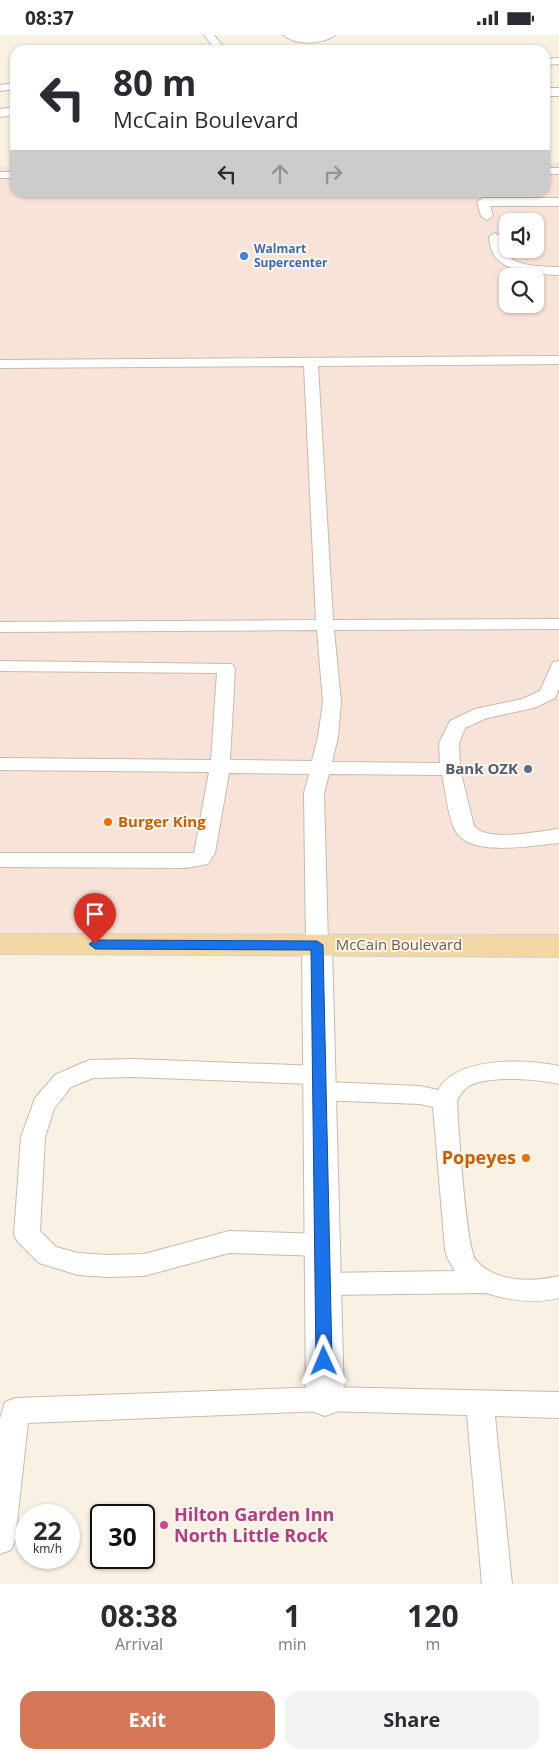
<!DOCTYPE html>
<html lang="en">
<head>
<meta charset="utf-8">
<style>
  body { margin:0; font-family:"Open Sans",sans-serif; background:#f2f2f3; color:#2b2b33; height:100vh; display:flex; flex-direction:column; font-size:19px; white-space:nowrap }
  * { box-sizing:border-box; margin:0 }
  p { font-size:16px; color:#7c7c81 }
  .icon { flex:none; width:28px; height:28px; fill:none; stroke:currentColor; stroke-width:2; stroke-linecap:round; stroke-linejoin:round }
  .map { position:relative; height:1549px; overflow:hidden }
  .sheet { display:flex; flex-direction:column; background:#fff; flex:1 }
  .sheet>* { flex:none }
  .top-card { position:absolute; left:10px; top:10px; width:540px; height:152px; border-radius:15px; box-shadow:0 1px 4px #0004; background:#fff; color:#2b2b33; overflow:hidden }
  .tools { position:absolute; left:499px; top:178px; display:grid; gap:10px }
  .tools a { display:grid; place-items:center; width:45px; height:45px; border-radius:10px; background:#fff; box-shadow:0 1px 4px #0004; font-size:25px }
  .speed { position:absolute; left:15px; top:1469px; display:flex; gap:10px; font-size:25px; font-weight:700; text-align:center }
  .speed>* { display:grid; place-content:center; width:65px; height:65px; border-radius:50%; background:#fff; box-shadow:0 1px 4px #0004; line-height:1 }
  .speed small { font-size:12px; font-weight:400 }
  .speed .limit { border:2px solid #111; border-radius:8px; background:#fff; color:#111 }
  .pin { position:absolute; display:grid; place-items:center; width:42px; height:42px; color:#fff; margin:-51px -21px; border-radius:50% 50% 50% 0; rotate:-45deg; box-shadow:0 0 5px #0007 }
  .pin .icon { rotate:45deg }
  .me { position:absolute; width:55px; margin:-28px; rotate:359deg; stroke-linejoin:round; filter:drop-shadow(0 0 4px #0008) }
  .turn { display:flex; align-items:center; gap:18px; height:105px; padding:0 20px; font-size:22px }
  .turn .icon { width:65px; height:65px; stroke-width:2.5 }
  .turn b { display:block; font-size:35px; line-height:42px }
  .lanes { display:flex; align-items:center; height:48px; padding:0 20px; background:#0003; justify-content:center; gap:25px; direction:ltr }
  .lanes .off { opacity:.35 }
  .eta { display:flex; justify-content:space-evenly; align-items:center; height:85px; text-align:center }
  .eta b { font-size:30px; font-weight:700; line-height:35px }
  .button { display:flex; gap:10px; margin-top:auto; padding:10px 20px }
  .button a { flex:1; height:58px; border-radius:15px; background:#d57857; color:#fff; font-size:20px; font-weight:700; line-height:58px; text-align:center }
  .button a+a { background:#f2f2f3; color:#2b2b33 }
  .status { display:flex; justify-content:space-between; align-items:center; height:35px; padding:0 25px; background:#fff; direction:ltr }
  .status svg { height:14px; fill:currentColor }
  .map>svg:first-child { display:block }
  .commercial { fill:#f8e3d9; fill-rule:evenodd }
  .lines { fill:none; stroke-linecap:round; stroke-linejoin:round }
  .lane-casing { stroke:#c8baac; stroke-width:2 }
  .street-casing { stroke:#c8baac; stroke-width:2 }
  .primary-casing { stroke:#d6d1cd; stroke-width:2 }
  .lane { fill:#fff; fill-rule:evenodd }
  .street { fill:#fff; fill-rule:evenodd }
  .primary { fill:#f1d7a3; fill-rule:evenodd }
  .route { fill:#1a73e8; stroke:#114b97 }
  .shop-dot { fill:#3f7fe0; stroke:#fdf6e9; stroke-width:2 }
  .service-dot { fill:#5c6f8a; stroke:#fdf6e9; stroke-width:2 }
  .food-dot { fill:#e8710a; stroke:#fdf6e9; stroke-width:2 }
  .hotel-dot { fill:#d1479c; stroke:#fdf6e9; stroke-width:2 }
  .labels { text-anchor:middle; stroke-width:4; stroke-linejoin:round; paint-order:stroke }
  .far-shop-label { font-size:12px; font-weight:bold; fill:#366cbe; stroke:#fdf6e9; text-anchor:start }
  .service-label { font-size:15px; font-weight:bold; fill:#4e5e75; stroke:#fdf6e9; text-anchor:end }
  .food-label { font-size:15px; font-weight:bold; fill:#c56008; stroke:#fdf6e9; text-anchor:start }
  .street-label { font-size:15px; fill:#6e5a4d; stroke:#fdf6e9 }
  .near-food-label { font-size:18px; font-weight:bold; fill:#c56008; stroke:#fdf6e9; text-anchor:end }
  .near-hotel-label { font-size:18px; font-weight:bold; fill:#b23c85; stroke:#fdf6e9; text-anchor:start }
</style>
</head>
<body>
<div class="status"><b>08:37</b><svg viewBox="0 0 49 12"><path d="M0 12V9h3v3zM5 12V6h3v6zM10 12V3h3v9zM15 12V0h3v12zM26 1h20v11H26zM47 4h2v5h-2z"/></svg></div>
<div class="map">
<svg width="559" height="1549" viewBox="0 0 559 1549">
  <rect width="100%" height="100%" fill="#f9f2e4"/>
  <path class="commercial" d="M 545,128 L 559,128 L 559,911 L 0,909 L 0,132 L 15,132 L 15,158 L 545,158 ZM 508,186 L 535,186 L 535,214 L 508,214 ZM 508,241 L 535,241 L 535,269 L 508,269 Z"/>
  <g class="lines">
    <defs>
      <path id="lane" d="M 204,0 L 214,0 L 226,15 L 216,15 Z
        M 284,0 L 335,0 C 324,9 295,11 284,0 Z
        M 559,23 L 559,29 L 545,30 L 545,24 Z
        M 15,48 L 15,54 L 0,56 L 0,50 Z
        M 545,133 L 559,133 L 559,139 L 545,139 Z
        M 0,137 L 15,137 L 15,143 L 0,143 Z
        M 483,163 L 559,163 L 559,171 L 490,171 L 493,181 L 487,185 L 481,181 L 477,167 Z
        M 495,198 L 501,202 C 502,207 503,213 505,218 C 515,232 544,232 559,232 L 559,240 C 539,239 503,238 493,218 C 490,213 490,207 489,202 Z
        M 559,321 L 559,329 L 318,331 L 333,585 L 559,584 L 559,594 L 334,595 L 341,667 L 338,702 L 332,727 L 440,728 L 439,708 L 450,686 L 475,674 L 522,664 L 540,656 L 553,627 L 559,626 L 559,654 L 555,663 L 534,673 L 487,683 L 465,693 L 459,708 L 460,734 L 474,791 C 488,808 538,796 559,794 L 559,808 C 532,810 467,824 454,793 C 447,777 446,757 442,740 L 329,739 L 324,758 L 328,910 L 325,915 L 317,918 L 309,915 L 306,910 L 304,758 L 309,739 L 229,738 L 215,818 L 208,829 L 186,833 L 0,832 L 0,818 L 194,818 L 209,737 L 0,735 L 0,723 L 211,725 L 217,638 L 0,636 L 0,626 L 232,629 L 235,633 L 230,725 L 312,726 L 318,702 L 323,667 L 317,595 L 0,597 L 0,587 L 316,585 L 304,331 L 0,333 L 0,325 Z
        M 133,1024 L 319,1031 L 327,1034 L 331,1040 L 327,1046 L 325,1047 L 420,1051 L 438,1055 C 457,1021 526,1024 559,1031 L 559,1049 C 537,1044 495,1041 473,1049 C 466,1052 460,1059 457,1066 C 458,1089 466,1214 476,1225 C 495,1248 533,1247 559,1241 L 559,1263 C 534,1269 511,1266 486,1258 L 323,1260 L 314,1257 L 310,1249 L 314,1241 L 323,1238 L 455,1236 L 447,1222 L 445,1214 L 433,1072 L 420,1069 L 319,1065 L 311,1062 L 307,1056 L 311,1050 L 313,1049 L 133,1042 L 93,1043 L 71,1052 L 54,1074 L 45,1102 L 40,1196 L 56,1212 L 78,1218 L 108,1220 L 144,1219 L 229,1196 L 322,1199 L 331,1202 L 335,1210 L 331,1218 L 322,1221 L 229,1218 L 144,1241 L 108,1242 L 78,1240 L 39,1228 L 18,1207 L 14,1200 L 21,1102 L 35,1063 L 55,1040 L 82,1028 L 90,1025 Z
        M 325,1352 L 559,1357 L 559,1383 L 495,1381 L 512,1549 L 482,1549 L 467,1380 L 325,1376 L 28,1388 L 15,1505 L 11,1515 L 0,1519 L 0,1384 L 5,1367 L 15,1363 Z"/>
      <path id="street" d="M 545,53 L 559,53 L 559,61 L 545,61 Z
        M 15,72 L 15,80 L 0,82 L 0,74 Z
        M 317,899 L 328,903 L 332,910 L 344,1364 L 339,1376 L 325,1381 L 311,1376 L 306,1364 L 302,910 L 306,903 Z"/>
      <path id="primary" d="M 0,899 L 559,900 L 559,922 L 0,919 Z"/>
    </defs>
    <use href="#lane" class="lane-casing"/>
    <use href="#street" class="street-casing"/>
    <use href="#primary" class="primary-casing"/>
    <use href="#lane" class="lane"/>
    <use href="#street" class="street"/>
    <use href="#primary" class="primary"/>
  </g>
  <path class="route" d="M 95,905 L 317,906 L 323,910 L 332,1326 L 329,1331 L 324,1333 L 319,1331 L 316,1326 L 311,915 L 95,914 L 89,909 Z"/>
  <circle class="shop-dot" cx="244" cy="221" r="5"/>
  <circle class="service-dot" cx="528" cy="734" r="5"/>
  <g class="food-dot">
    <circle cx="108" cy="787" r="5"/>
    <circle cx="526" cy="1123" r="5"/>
  </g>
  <circle class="hotel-dot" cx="164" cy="1490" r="5"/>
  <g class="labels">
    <g class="far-shop-label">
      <text x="254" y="218">Walmart<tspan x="254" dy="14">Supercenter</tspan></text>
    </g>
    <g class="service-label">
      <text x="518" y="739">Bank OZK</text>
    </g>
    <g class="food-label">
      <text x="118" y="792">Burger King</text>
    </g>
    <g class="street-label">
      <text x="399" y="915">McCain Boulevard</text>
    </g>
    <g class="near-food-label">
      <text x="516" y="1129">Popeyes</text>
    </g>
    <g class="near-hotel-label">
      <text x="174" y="1486">Hilton Garden Inn<tspan x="174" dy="21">North Little Rock</tspan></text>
    </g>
  </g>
</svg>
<div class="tools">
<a><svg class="icon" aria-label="sound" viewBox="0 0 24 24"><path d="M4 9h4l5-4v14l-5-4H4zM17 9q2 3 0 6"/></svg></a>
<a><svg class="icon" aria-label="search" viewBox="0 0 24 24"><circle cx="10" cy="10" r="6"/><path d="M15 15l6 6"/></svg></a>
</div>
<div class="speed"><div>22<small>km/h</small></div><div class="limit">30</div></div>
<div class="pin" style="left:95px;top:909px;background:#d93025"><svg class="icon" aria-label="arrive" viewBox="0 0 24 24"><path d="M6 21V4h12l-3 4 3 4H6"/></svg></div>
<svg class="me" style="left:324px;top:1326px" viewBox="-20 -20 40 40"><path d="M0-17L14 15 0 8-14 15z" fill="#1a73e8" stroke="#fff" stroke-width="4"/></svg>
<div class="top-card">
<div class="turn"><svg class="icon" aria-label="left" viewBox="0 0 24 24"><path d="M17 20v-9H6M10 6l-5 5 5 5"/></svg><div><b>80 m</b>McCain Boulevard</div></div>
<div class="lanes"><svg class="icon" aria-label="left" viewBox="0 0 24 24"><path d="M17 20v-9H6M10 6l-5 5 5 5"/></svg><svg class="icon off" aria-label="ahead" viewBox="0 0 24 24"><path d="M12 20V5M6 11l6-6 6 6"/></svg><svg class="icon off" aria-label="right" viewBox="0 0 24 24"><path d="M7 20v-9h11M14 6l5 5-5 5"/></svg></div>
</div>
</div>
<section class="sheet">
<div class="eta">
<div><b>08:38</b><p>Arrival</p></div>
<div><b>1</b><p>min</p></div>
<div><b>120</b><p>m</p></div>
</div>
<div class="button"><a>Exit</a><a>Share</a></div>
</section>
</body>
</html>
